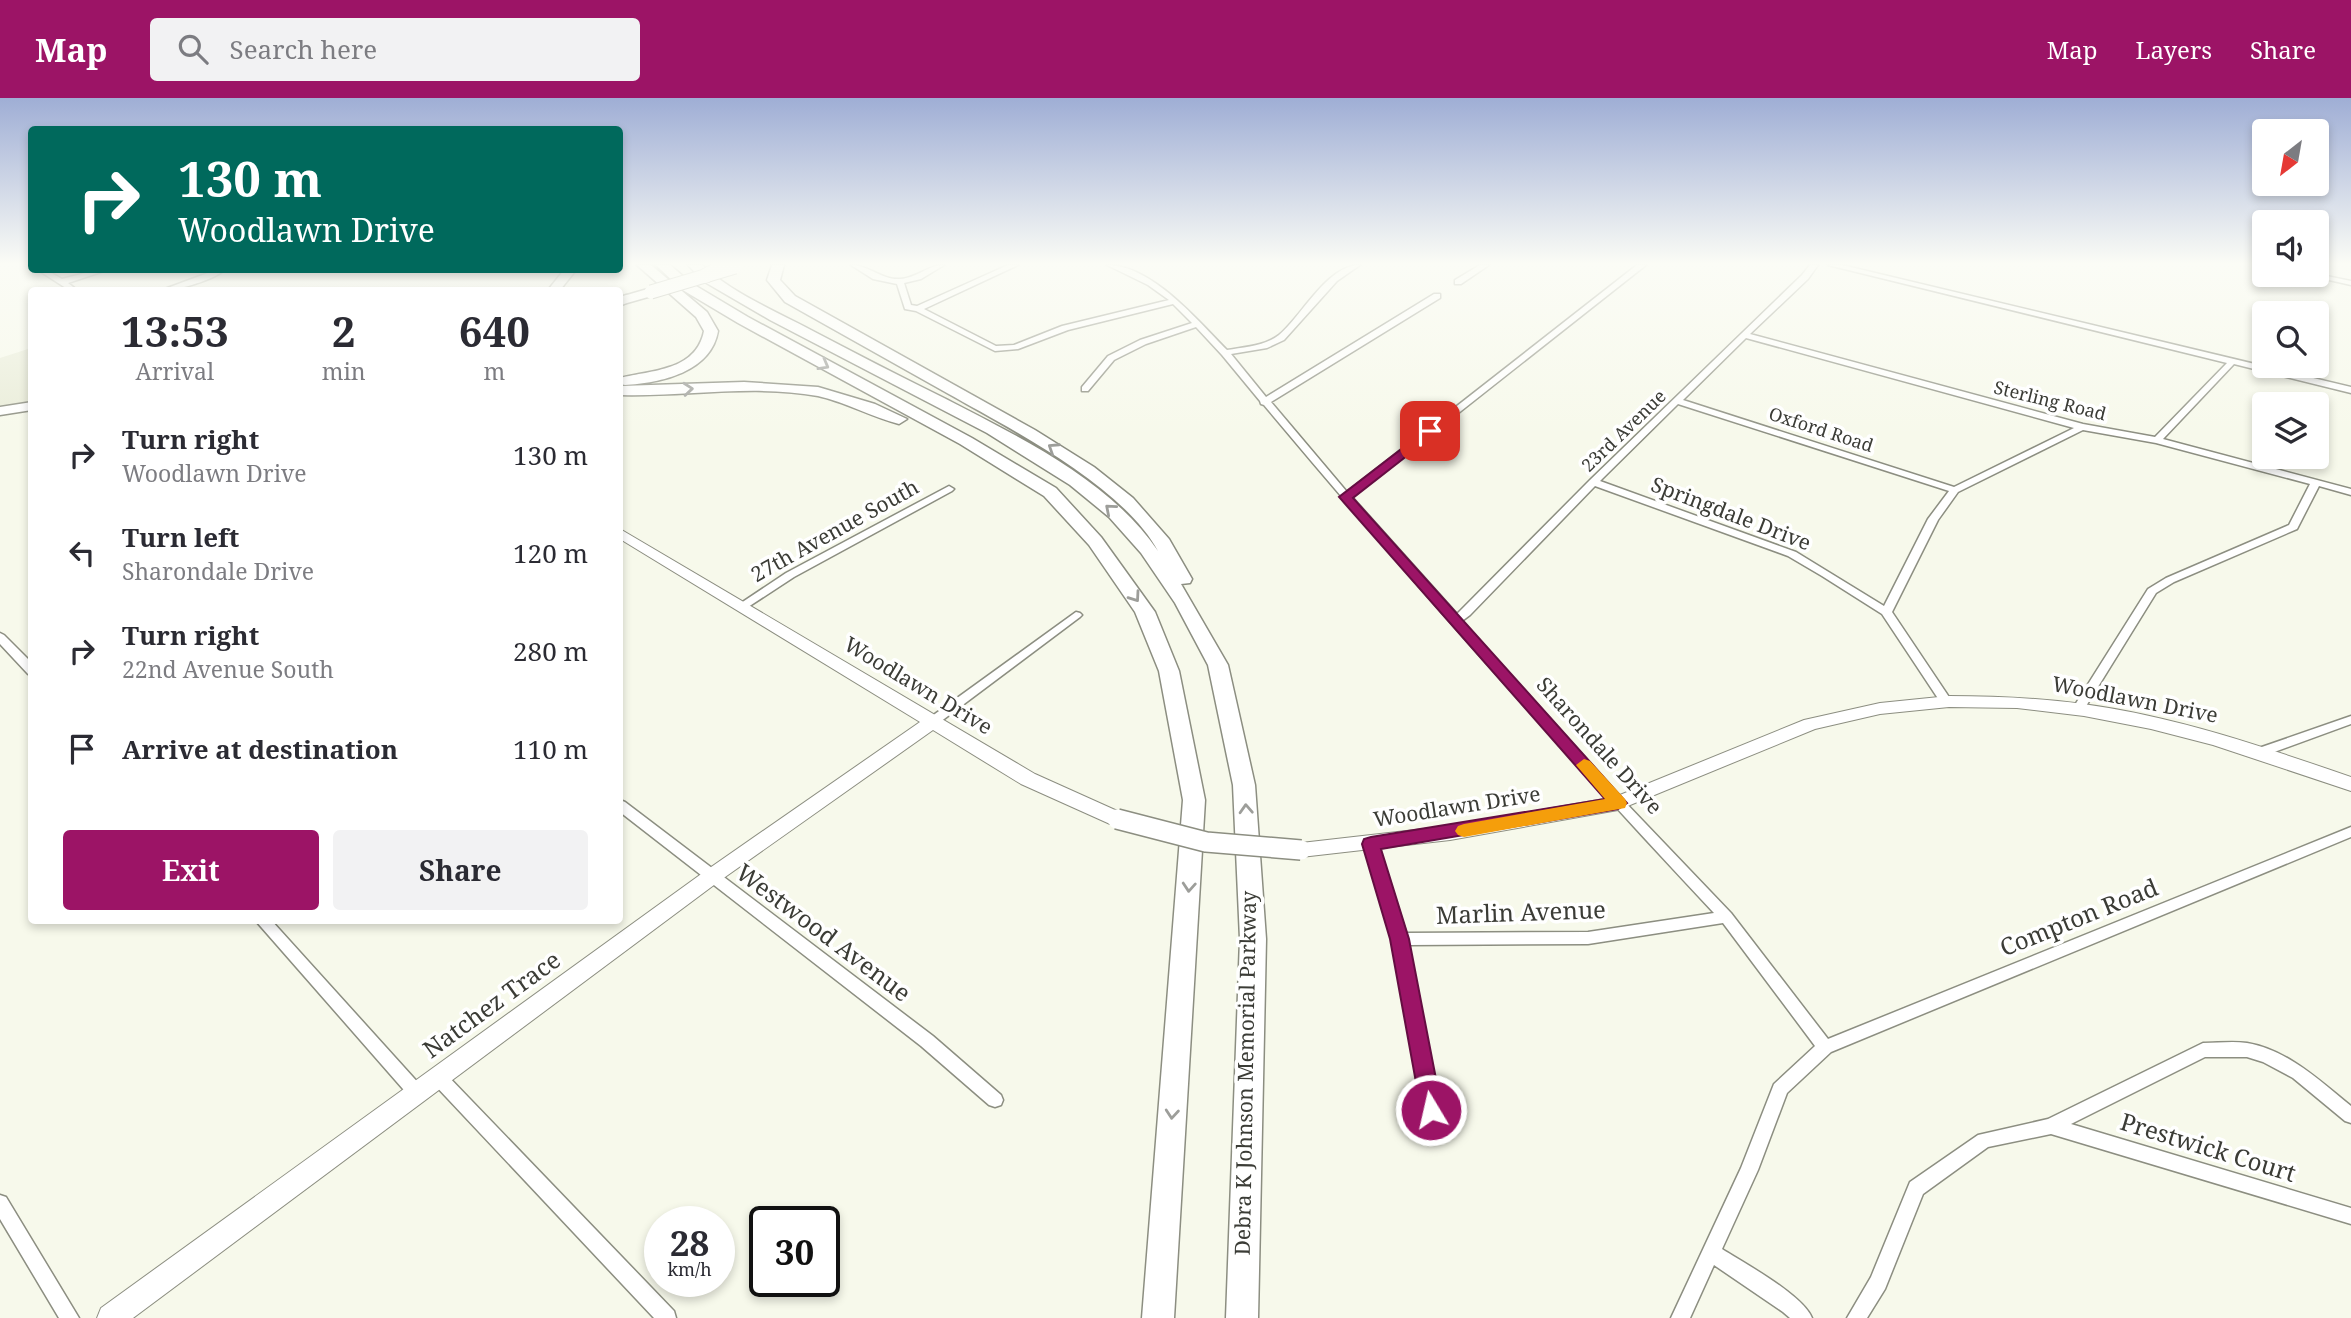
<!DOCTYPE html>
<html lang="en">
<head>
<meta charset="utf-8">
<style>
  body { margin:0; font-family:"Noto Serif",serif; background:#f2f2f3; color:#2b2b33; height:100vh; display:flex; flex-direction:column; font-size:26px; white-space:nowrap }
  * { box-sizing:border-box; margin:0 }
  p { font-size:23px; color:#7c7c81 }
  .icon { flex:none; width:38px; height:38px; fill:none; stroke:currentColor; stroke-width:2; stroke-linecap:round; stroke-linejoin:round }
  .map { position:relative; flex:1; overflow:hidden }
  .details { position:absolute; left:28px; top:189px; width:595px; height:637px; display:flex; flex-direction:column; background:#fff; border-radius:7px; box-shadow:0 4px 10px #0003 }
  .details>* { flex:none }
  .banner { position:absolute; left:28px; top:28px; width:595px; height:147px; border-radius:7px; box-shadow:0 4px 10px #0003; background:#00695c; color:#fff; overflow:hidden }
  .needle { width:46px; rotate:211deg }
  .fabs { position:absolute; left:2252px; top:21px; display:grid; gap:14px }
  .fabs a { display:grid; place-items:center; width:77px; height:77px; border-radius:7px; background:#fff; box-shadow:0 4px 10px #0003; font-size:35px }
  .speed { position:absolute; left:644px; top:1108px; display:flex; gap:14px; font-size:35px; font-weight:700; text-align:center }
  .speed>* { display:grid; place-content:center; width:91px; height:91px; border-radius:50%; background:#fff; box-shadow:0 4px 10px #0003; line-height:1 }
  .speed small { font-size:18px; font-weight:400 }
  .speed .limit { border:4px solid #111; border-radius:10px; background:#fff; color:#111 }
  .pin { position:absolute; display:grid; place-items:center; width:60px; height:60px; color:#fff; margin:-30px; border-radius:14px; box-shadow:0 4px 10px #0006 }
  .me { position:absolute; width:77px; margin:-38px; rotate:351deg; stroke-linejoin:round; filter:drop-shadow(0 0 5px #0008) }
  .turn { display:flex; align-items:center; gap:24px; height:147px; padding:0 35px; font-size:32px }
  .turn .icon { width:91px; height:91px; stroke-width:2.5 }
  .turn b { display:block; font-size:49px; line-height:60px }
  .eta { display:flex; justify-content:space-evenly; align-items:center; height:119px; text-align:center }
  .eta b { font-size:42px; font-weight:700; line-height:49px }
  .cta { display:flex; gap:14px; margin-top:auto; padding:14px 35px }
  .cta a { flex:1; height:80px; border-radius:7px; background:#9c1466; color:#fff; font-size:28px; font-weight:700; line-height:80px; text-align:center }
  .cta a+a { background:#f2f2f3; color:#2b2b33 }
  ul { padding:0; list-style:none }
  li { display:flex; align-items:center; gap:21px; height:98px; padding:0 35px }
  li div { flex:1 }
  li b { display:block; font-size:26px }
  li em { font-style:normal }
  header { display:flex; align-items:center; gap:42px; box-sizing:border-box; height:98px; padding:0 35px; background:#9c1466; color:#fff }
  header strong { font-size:33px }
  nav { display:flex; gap:38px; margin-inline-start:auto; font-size:24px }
  .search { width:490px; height:63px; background:#f2f2f3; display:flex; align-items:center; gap:18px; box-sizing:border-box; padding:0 24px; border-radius:7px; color:#7c7c81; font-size:26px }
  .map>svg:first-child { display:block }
  .built { fill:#e9ecd8 }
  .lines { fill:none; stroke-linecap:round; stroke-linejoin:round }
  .minor-casing { stroke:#8c8e81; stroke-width:3 }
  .secondary-casing { stroke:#8c8e81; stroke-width:2 }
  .primary-casing { stroke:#8c8e81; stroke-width:3 }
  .motorway-casing { stroke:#8c8e81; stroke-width:3 }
  .minor { fill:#fff; fill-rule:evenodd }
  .secondary { fill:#fff; fill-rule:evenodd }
  .primary { fill:#fff; fill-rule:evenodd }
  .motorway { fill:#fff; fill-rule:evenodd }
  .secondary-bridge-casing { stroke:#8c8e81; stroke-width:22; stroke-linecap:butt }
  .primary-bridge-casing { stroke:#8c8e81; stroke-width:15; stroke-linecap:butt }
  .motorway-bridge-casing { stroke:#8c8e81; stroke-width:16; stroke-linecap:butt }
  .secondary-bridge { stroke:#fff; stroke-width:19 }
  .primary-bridge { stroke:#fff; stroke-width:13 }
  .motorway-bridge { stroke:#fff; stroke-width:14 }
  .oneway { stroke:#9d9e9a }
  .route { fill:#9c1466; stroke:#650d42; stroke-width:2 }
  .slow { fill:#f59e0b }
  .labels { text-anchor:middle; stroke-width:7; stroke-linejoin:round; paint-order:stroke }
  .far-street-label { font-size:18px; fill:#3b3c36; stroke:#fff }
  .street-label { font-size:21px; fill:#3b3c36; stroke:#fff }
  .near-street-label { font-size:24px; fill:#3b3c36; stroke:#fff }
</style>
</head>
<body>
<header>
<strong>Map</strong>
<div class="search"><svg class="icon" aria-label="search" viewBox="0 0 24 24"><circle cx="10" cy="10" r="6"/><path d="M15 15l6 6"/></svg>Search here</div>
<nav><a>Map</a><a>Layers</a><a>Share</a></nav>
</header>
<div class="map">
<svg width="2351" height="1220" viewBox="0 0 2351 1220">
  <rect width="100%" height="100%" fill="#f7f9eb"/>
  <path class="built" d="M 31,250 L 31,303 L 0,308 L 0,260 Z"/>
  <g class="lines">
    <defs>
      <path id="minor" d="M 851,167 C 869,167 881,182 900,181 C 917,180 928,167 944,167 L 921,181 L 904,185 L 911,207 L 917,208 L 1008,167 L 1018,167 L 924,211 L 996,248 L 1014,247 L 1062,228 L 1169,202 L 1148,187 L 1107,167 C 1152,167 1198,223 1227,252 C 1244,249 1265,248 1279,237 C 1302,218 1327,167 1360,167 L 1337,183 L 1284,242 L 1267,250 L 1231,256 L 1266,299 L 1434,196 L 1440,196 L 1440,200 L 1271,304 L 1347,394 L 1637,167 L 1646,167 L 1352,399 L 1457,516 L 1590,382 L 1802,177 L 1810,167 L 1818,167 L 1808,181 L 1750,236 L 2083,326 L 2155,339 L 2227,265 L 1828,167 L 1842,167 L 2351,289 L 2351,295 L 2234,266 L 2163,341 L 2351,391 L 2351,397 L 2319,388 L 2297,431 L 2174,484 L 2156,495 L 2083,613 L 2079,614 L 2073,610 L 2148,491 L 2166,480 L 2289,427 L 2310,386 L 2156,345 L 2083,332 L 1958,394 L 1938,422 L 1892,514 L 1951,602 L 1945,606 L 1941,605 L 1882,516 L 1822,478 L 1788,458 L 1595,388 L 1470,517 L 1462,523 L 1623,702 L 1731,815 L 1828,941 L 2351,729 L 2351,739 L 1831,954 L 1787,995 L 1758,1072 L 1722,1151 C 1744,1165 1803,1197 1812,1220 L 1790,1220 L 1783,1214 L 1714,1167 L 1690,1220 L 1671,1220 L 1741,1070 L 1774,986 L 1815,948 L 1723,825 L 1588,846 L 1408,847 L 1439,1012 L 1437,1017 L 1431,1019 L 1425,1017 L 1393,841 L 1364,746 L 1366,742 L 1376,742 L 1378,746 L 1406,835 L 1588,834 L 1714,815 C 1559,650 1409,480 1264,307 L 1261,306 L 1260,303 L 1222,257 L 1196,229 L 1146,246 L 1114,262 L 1088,293 L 1082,293 L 1082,289 L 1108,258 L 1140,242 L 1192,225 L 1173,206 L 1068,232 L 1018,251 L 995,253 L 916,213 L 905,211 L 897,186 L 873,181 ZM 1746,240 L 2074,330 L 1954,389 L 1683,302 ZM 1678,306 L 1949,393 L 1928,421 L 1884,508 L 1796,454 L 1600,383 Z
        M 1480,167 L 1489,167 L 1461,186 L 1455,186 L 1455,182 Z
        M 38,172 L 46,172 L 62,181 L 97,172 L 107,172 L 68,185 L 77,192 L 69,192 Z
        M 216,172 L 225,172 C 212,182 178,193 162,192 Z
        M 2317,176 L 2351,183 L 2351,187 L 2307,177 Z
        M 949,388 L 954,391 L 952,393 L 794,479 L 745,511 L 741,512 L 735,509 L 786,475 Z
        M 1076,514 L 1080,515 L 1082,517 L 1080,519 L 936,627 L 928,627 L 926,624 L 928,621 Z
        M 0,535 L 4,537 L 32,565 L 32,577 L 28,576 L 0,546 Z
        M 2351,618 L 2351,626 L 2266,657 L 2261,658 L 2255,654 L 2256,651 Z
        M 620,702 L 625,704 L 933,938 L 1001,997 L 1003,1002 L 1001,1007 L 995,1009 L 989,1007 L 921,948 L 620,714 Z
        M 255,822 L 271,822 L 422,989 L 424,994 L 422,999 L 416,1001 L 410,999 Z
        M 2203,945 C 2217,945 2233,943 2247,945 C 2288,952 2320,983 2351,1008 L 2351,1025 L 2345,1023 L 2293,980 L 2263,964 L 2247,959 L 2205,959 L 2071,1026 L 2351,1110 L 2351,1126 L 2051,1036 L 1988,1049 L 1923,1096 L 1885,1191 L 1867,1220 L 1847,1220 L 1871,1179 L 1910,1084 L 1978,1037 L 2048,1021 Z
        M 438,972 L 444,974 L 674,1213 L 676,1220 L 654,1220 L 432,984 L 430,979 L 432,974 Z
        M 0,1097 L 6,1099 L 79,1220 L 59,1220 L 0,1121 Z"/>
      <path id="secondary" d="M 620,431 L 1035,676 L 1124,716 L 1127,721 L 1124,726 L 1110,726 L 1021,686 L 933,632 L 718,784 L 133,1220 L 97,1220 L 101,1210 L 704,774 L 920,624 L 620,441 Z
        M 1949,598 C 1994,598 2038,600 2083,606 C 2174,618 2264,649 2351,679 L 2351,693 L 2213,647 L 2151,631 L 2084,618 L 2017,610 L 1949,609 L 1880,616 L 1815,631 L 1618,712 L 1450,742 L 1301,759 L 1294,757 L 1291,752 L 1294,747 L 1301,745 L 1450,728 L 1615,699 L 1804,622 L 1880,605 Z"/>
      <path id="primary" d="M 651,190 L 655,191 L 655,197 L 620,207 L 620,199 Z
        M 32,304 L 32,312 L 0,317 L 0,309 Z"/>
      <path id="motorway" d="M 637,167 L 651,167 L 707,214 L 718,233 C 711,274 661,285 625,287 L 620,286 L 620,280 C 652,272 696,273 704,233 L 696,219 Z
        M 656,167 L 670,167 L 691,185 L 748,219 L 972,340 L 1056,390 L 1101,439 L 1155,514 L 1179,573 L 1205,702 L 1174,1220 L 1142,1220 L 1183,702 L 1159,573 L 1135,514 L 1089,447 L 1044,398 L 960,346 L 738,225 L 681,191 Z
        M 688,167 L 702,167 C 732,195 775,213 811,232 C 855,255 899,278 944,300 C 1019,339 1109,381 1158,453 C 1123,388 1011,331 947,295 C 893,265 839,234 785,204 L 767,182 L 772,167 L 784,167 L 780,182 L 795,198 L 1035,332 L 1094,369 L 1133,400 L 1169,441 L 1192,481 L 1190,485 L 1181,486 L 1228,567 L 1255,687 L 1266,841 L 1258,1220 L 1226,1220 L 1240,841 L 1233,687 L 1208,567 L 1175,505 L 1141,455 L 1109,419 L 1070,387 L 987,335 L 770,222 L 703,183 Z
        M 564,172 L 576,172 L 560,192 L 548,192 Z
        M 627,197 L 634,201 L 620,208 L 620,199 Z
        M 744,284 L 818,289 L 875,306 L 907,321 L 899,326 C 871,319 846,304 818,298 C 752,286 686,299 620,297 L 620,288 Z"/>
    </defs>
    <use href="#minor" class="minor-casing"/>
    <use href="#secondary" class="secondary-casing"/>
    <use href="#primary" class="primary-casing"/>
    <use href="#motorway" class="motorway-casing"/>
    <use href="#minor" class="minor"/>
    <use href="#secondary" class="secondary"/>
    <use href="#primary" class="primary"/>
    <use href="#motorway" class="motorway"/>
    <defs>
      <path id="secondary-bridge" d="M 1117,721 L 1206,744 L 1301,752"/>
      <path id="primary-bridge" d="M 651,194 L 735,169"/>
      <path id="motorway-bridge" d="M 705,178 L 726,167"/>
    </defs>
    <use href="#secondary-bridge" class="secondary-bridge-casing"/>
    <use href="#primary-bridge" class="primary-bridge-casing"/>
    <use href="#motorway-bridge" class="motorway-bridge-casing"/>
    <use href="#secondary-bridge" class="secondary-bridge"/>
    <use href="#primary-bridge" class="primary-bridge"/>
    <use href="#motorway-bridge" class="motorway-bridge"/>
  </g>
  <defs><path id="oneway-chevron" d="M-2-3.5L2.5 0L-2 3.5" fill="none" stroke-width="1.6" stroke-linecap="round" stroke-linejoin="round" transform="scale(1.75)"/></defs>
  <g class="oneway">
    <use href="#oneway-chevron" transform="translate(824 267) rotate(29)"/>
    <use href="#oneway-chevron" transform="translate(688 291) rotate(-5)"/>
    <use href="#oneway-chevron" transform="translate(1053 350) rotate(-147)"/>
    <use href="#oneway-chevron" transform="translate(1110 411) rotate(-139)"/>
    <use href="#oneway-chevron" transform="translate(1135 499) rotate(55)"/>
    <use href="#oneway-chevron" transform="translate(1246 711) rotate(-93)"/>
    <use href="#oneway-chevron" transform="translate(1189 789) rotate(94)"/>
    <use href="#oneway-chevron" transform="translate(1172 1016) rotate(95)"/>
  </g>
  <linearGradient id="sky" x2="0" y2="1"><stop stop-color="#9faed5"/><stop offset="0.49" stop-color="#fbfcf6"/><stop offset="1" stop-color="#fbfcf6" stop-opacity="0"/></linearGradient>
  <rect width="2351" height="338" fill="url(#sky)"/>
  <path class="route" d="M 1430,329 L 1436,333 L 1435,336 L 1353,400 L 1627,705 L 1618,711 L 1381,751 L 1409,841 L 1442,1012 L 1439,1019 L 1431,1022 L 1424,1019 L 1421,1012 L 1390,841 L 1362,746 L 1364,741 L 1371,739 L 1605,701 L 1339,399 Z"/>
  <path class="slow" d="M 1584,661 L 1590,663 L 1625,701 L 1627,705 L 1625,710 L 1464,739 L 1458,737 L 1455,733 L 1458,728 L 1464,726 L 1605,701 L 1576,667 Z"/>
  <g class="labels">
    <g class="far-street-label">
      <text transform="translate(2050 303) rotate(14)" y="6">Sterling Road</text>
      <text transform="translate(1821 332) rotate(18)" y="6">Oxford Road</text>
      <text transform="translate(1624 333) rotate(-44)" y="6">23rd Avenue</text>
    </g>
    <g class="street-label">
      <text transform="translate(1731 416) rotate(21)" y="7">Springdale Drive</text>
      <text transform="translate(835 433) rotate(-29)" y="7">27th Avenue South</text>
      <text transform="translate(918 588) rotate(31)" y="7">Woodlawn Drive</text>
      <text transform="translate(2135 602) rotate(11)" y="7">Woodlawn Drive</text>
      <text transform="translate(1599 648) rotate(48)" y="7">Sharondale Drive</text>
      <text transform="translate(1457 709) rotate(-9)" y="7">Woodlawn Drive</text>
      <text transform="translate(1246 975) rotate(-89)" y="7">Debra K Johnson Memorial Parkway</text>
    </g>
    <g class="near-street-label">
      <text transform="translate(1521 815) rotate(-2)" y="8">Marlin Avenue</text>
      <text transform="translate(2079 820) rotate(-22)" y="8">Compton Road</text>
      <text transform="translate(823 835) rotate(37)" y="8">Westwood Avenue</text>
      <text transform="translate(492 907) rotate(-36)" y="8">Natchez Trace</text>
      <text transform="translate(2208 1050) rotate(17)" y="8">Prestwick Court</text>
    </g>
  </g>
</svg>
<div class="fabs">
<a><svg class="needle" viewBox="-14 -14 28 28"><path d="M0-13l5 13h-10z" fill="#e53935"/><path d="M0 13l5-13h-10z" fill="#7c7c81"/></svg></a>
<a><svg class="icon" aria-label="sound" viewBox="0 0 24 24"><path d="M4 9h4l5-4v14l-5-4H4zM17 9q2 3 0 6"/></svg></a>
<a><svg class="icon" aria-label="search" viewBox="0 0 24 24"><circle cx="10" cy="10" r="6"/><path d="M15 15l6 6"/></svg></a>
<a><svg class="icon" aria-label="layers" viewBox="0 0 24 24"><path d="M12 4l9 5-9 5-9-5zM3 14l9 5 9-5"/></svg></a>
</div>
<div class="speed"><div>28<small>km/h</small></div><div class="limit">30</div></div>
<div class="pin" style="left:1430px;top:333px;background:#d93025"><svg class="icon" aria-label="arrive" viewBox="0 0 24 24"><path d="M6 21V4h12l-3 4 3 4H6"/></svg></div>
<svg class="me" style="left:1431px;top:1012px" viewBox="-20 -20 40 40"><circle r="17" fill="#9c1466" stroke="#fff" stroke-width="3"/><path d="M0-11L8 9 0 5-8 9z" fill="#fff"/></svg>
<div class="banner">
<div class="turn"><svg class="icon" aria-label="right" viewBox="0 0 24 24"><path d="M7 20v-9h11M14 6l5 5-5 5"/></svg><div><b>130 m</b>Woodlawn Drive</div></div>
</div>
<section class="details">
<div class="eta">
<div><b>13:53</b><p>Arrival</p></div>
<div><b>2</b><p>min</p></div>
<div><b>640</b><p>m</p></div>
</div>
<ul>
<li><svg class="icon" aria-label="right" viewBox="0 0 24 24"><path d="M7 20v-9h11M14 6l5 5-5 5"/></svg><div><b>Turn right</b><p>Woodlawn Drive</p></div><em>130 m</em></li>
<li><svg class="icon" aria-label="left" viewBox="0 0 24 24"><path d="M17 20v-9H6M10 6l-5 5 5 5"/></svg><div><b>Turn left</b><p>Sharondale Drive</p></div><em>120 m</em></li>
<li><svg class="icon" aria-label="right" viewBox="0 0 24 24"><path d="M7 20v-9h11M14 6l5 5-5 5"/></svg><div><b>Turn right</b><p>22nd Avenue South</p></div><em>280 m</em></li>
<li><svg class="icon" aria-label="arrive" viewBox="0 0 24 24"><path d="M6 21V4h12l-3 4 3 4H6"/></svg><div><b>Arrive at destination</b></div><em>110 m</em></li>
</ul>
<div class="cta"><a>Exit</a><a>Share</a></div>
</section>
</div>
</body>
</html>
